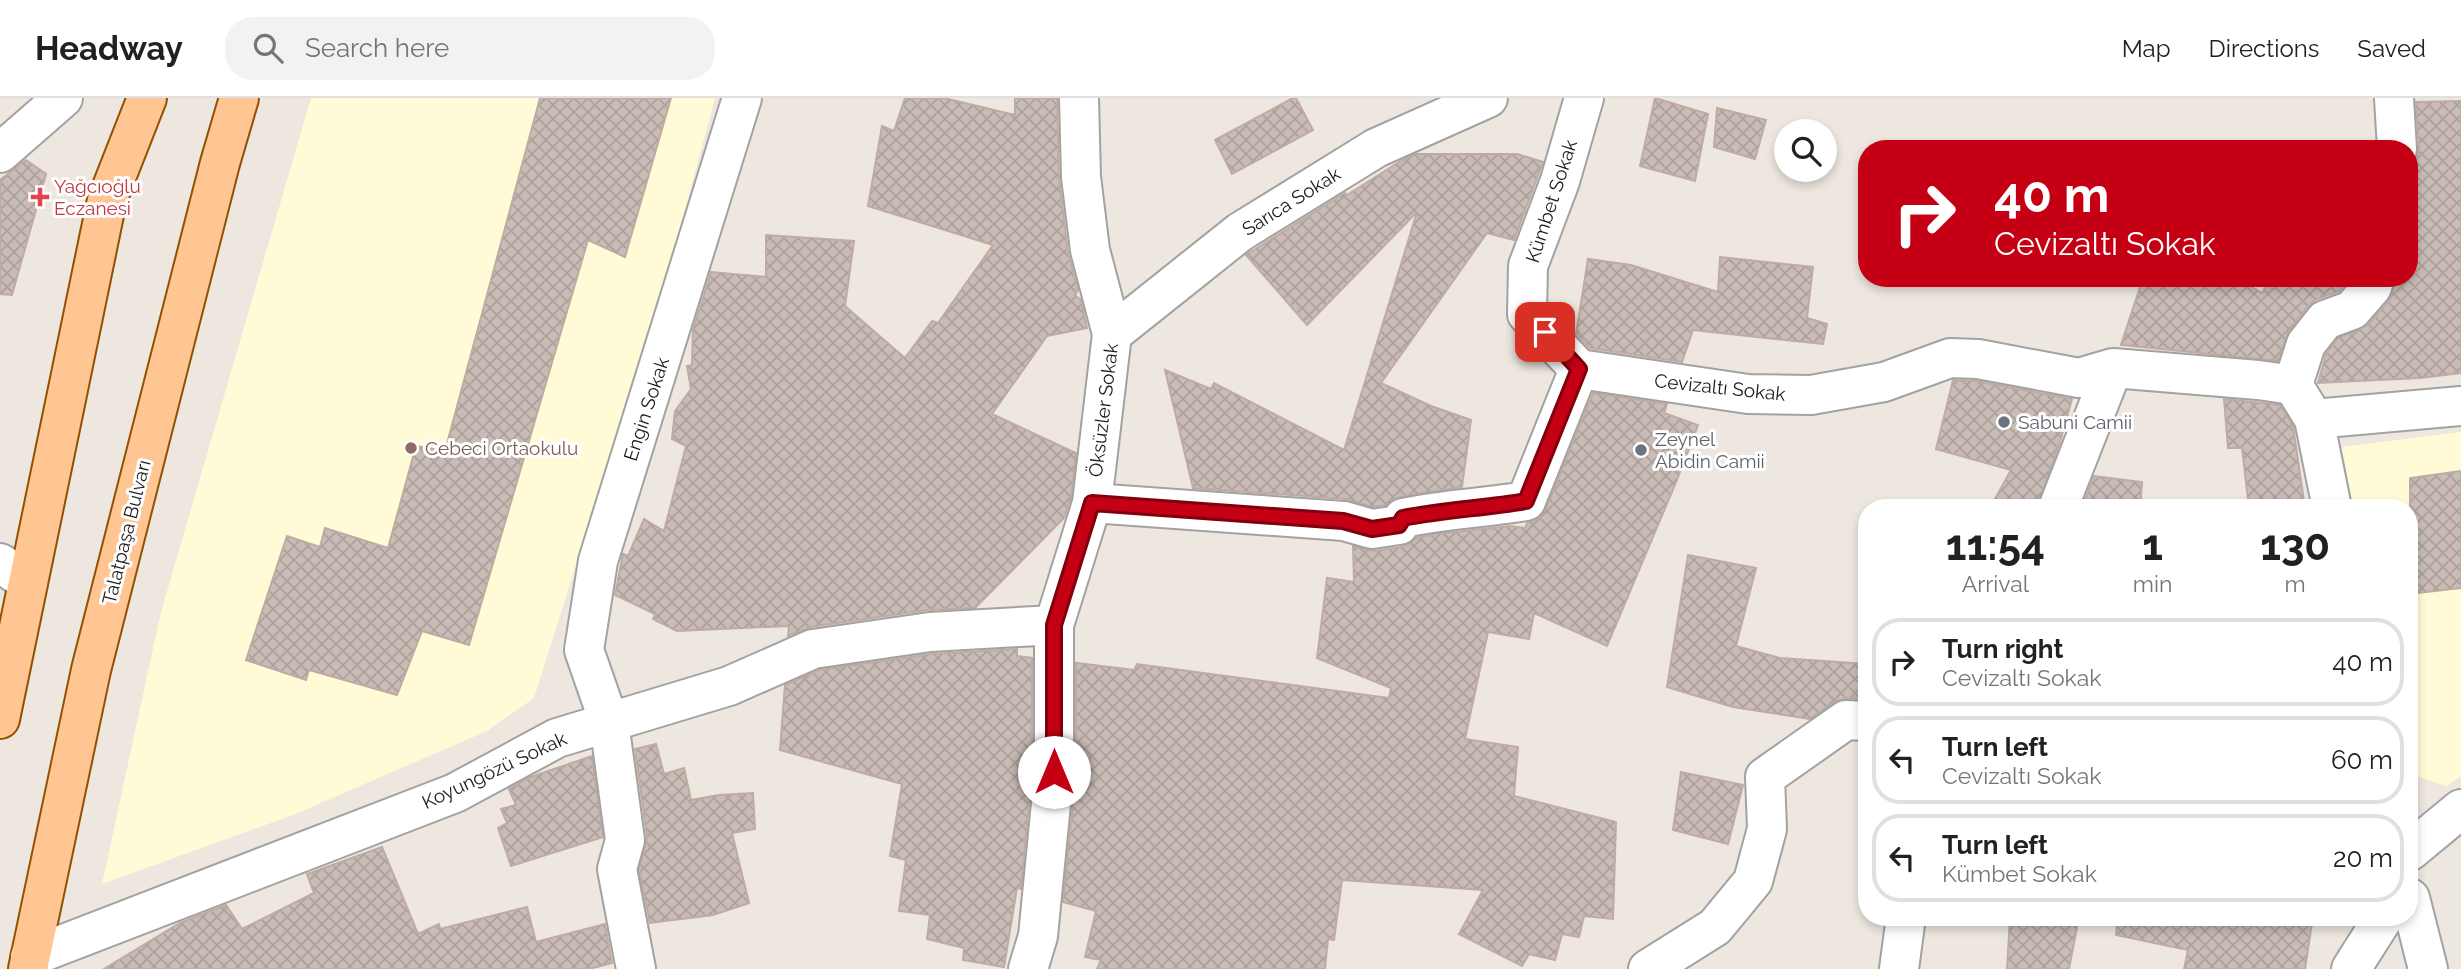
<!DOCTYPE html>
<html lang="en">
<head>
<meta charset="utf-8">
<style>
  body { margin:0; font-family:Raleway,sans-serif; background:#f2f2f2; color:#202124; height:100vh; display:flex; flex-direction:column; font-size:26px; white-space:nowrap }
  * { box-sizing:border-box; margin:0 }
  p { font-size:23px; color:#757577 }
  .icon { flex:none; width:38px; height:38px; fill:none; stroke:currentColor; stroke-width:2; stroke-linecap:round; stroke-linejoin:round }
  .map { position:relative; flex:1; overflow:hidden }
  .details { position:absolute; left:1858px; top:401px; width:560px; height:427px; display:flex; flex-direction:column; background:#fff; border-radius:28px; box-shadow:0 4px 10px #0003 }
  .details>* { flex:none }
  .top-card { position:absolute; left:1858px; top:42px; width:560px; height:147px; border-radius:28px; box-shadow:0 4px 10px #0003; background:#c50014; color:#fff; overflow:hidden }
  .tools { position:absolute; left:1774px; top:21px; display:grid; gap:14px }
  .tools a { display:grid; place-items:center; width:63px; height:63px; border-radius:50%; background:#fff; box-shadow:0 4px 10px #0003; font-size:35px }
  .pin { position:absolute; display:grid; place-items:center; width:60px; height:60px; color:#fff; margin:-30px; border-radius:14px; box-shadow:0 4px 10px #0006 }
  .me { position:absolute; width:77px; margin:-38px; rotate:0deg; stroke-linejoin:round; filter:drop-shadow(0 0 5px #0008) }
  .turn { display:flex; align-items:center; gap:24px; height:147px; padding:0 21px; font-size:32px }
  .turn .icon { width:91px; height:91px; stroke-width:2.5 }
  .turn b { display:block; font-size:49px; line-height:60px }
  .eta { display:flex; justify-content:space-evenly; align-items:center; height:119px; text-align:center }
  .eta b { font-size:42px; font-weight:700; line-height:49px }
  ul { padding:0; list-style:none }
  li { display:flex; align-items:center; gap:21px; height:88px; margin:0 14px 10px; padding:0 7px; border:4px solid #e0e0e0; border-radius:28px }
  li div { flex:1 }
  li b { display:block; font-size:26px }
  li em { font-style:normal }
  header { display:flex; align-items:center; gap:42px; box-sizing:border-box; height:98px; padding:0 35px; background:#fff; border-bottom:2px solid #e0e0e0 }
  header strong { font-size:33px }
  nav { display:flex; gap:38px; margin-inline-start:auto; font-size:24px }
  .search { width:490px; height:63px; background:#f2f2f2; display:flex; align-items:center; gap:18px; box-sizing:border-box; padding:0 24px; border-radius:28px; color:#757577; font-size:26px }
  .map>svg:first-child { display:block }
  .education { fill:#fffbd6 }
  .building { fill:url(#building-cross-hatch); stroke:#bfaba1; stroke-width:2 }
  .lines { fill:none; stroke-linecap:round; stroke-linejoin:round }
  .pedestrian-casing { stroke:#a2a2a2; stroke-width:42 }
  .minor-casing { stroke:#a2a2a2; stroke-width:42 }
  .primary-casing { stroke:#915200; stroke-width:42 }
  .pedestrian { stroke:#fff; stroke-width:38 }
  .minor { stroke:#fff; stroke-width:38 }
  .primary { stroke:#ffc592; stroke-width:38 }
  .route-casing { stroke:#80000d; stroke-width:18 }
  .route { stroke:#c50014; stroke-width:12 }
  .health-dot { fill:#e0444e; stroke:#fff; stroke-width:2.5 }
  .worship-dot { fill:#6b7280; stroke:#fff; stroke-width:2.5 }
  .education-dot { fill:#8d6e63; stroke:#fff; stroke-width:2.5 }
  .labels { text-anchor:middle; stroke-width:6; stroke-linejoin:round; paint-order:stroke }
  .health-label { font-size:19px; fill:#be3a42; stroke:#fff; text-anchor:start }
  .street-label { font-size:19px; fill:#1b1b1b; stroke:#fff }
  .worship-label { font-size:19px; fill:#5b616d; stroke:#fff; text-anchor:start }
  .education-label { font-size:19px; fill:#785e54; stroke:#fff; text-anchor:start }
</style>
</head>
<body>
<header>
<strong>Headway</strong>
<div class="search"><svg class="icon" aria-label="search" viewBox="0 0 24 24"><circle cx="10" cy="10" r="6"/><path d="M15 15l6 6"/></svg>Search here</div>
<nav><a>Map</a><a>Directions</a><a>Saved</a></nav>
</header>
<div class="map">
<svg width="2461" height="871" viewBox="0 0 2461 871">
  <defs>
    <pattern id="building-cross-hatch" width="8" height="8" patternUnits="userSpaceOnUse" patternTransform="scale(1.75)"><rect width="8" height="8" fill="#c9bcb6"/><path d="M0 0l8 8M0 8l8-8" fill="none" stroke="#aca19c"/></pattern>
  </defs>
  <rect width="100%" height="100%" fill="#ede7df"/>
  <path class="education" d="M 311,0 L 715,0 L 665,186 L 534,600 L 487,633 L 293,717 L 102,786 L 161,514 Z
    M 2461,334 L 2461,678 L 2446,688 L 2410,676 L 2410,410 L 2353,409 L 2342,349 Z"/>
  <path class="building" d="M 540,0 L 671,0 L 625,159 L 588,142 L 469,547 L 422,533 L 397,597 L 309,572 L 306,582 L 246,562 L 287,438 L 320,449 L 325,430 L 388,450 L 416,348 L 445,353 Z
    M 905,0 L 944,0 L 1015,17 L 1015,0 L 1057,0 L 1059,80 L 1068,155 L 1078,192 L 1075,197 L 1081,202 L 1087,230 L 1047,238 L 992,316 L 1076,355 L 1071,400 L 1064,420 L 975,510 L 927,512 L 810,529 L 788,538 L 789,528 L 677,533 L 653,521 L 655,516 L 615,497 L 623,456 L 628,458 L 644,421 L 664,433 L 686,348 L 672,341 L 675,313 L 691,291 L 687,268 L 692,267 L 693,232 L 711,174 L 766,179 L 766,137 L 854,143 L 845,208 L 905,260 L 932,223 L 938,225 L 993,147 L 868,108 L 882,28 L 894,33 Z
    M 1293,0 L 1296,0 L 1313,32 L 1232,76 L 1215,42 Z
    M 1655,0 L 1708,16 L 1695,83 L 1640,68 Z
    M 2461,3 L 2461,275 L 2420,280 L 2318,285 L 2326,256 L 2338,240 L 2368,227 L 2389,203 L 2396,180 L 2410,180 L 2410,69 L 2417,60 L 2419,50 L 2416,4 Z
    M 1717,10 L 1766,22 L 1755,61 L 1714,49 Z
    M 1415,56 L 1517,56 L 1543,64 L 1514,142 L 1487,135 L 1381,285 L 1431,308 L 1471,322 L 1462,389 L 1399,399 L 1386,407 L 1373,409 L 1346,401 L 1193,390 L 1165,272 L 1211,291 L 1214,285 L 1344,352 L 1417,114 L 1307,227 L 1246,157 L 1345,95 L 1347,97 L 1399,64 Z
    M 26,62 L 46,76 L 12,197 L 0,196 L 0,82 Z
    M 1720,159 L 1813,169 L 1807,220 L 1827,226 L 1823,246 L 1693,232 L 1682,264 L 1590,250 L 1576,236 L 1588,161 L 1631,167 L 1718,194 Z
    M 2143,180 L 2237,180 L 2262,195 L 2271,180 L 2351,180 L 2339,193 L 2317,201 L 2308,208 L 2289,233 L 2278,263 L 2121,247 Z
    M 1953,282 L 1976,283 L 2072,301 L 2060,344 L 2037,410 L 1990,410 L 2011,372 L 1936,351 Z
    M 1593,295 L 1667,306 L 1664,315 L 1698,327 L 1677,382 L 1607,548 L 1534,515 L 1529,541 L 1488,534 L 1465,641 L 1518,649 L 1514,698 L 1616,724 L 1613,821 L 1584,818 L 1579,839 L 1562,836 L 1555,862 L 1529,856 L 1522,868 L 1459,836 L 1483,792 L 1342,782 L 1334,842 L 1328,841 L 1325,871 L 1097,871 L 1101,862 L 1085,859 L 1096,813 L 1063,804 L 1076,677 L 1076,565 L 1134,572 L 1137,566 L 1389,600 L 1391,590 L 1317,560 L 1327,480 L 1354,484 L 1353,448 L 1375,453 L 1402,449 L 1411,445 L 1416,440 L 1436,436 L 1510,428 L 1525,430 L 1527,425 L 1539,420 L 1546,411 Z
    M 2224,301 L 2280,307 L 2293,328 L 2305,410 L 2249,410 L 2242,350 L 2228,350 Z
    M 2461,373 L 2461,490 L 2410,496 L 2410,380 Z
    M 2094,378 L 2142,384 L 2140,410 L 2082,410 Z
    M 1688,457 L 1756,470 L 1736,548 L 1780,560 L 1867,566 L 1867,601 L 1847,600 L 1834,604 L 1810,621 L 1733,609 L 1667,589 Z
    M 1017,551 L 1017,558 L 1032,560 L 1032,674 L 1021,791 L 1017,790 L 1004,869 L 963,862 L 964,850 L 927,841 L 930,817 L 899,813 L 906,762 L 890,758 L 902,686 L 780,652 L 785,587 L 819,572 L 932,556 Z
    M 656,646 L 664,676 L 684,670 L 691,702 L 719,697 L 753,695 L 755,731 L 732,735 L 749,805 L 713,817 L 650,825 L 639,772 L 647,739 L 635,651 Z
    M 592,658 L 603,739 L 511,768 L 498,730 L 507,725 L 501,711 L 516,707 L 509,691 L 528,680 Z
    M 1681,674 L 1743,687 L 1728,746 L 1673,732 Z
    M 382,749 L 418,836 L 439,826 L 440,831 L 527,809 L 536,844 L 605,826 L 612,865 L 589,871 L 104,871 L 180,825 L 226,807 L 242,831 L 314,795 L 307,776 Z
    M 2010,819 L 2079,819 L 2069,871 L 2007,871 Z
    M 2118,819 L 2313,819 L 2305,871 L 2184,871 L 2188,852 L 2116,837 Z"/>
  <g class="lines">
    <defs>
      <path id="pedestrian" d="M 0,465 L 28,484"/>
      <path id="minor" d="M 2394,0 L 2397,51
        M 0,55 L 63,0
        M 1112,236 L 1240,134 L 1376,50 L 1488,0
        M 1579,271 L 1527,216 L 1528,168 L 1560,83 L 1584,0
        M 2293,287 L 2306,246 L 2325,222 L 2352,212 L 2372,189 L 2375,180
        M 2314,321 L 2332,410
        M 1092,405 L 1344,423 L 1372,431 L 1399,427 L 1403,420 C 1443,411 1485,410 1526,403 L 1579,271 L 1748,296 L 1811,297 L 1884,284 L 1950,260 L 1978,261 L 2079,280 L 2113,270 L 2258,282 L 2293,287 L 2314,321 L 2461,308
        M 2058,410 L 2113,270
        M 2410,753 L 2461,711
        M 2410,800 L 2428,871
        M 30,859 L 455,695 L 557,640 L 729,588 L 813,551 L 930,534 L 1054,527
        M 636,871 L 617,771 L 625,742 L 609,624 L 584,552 L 598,463 L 742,0
        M 1028,871 L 1038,838 L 1054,675 L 1054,527 L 1092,405 L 1112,236 L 1090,152 L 1081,79 L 1079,0
        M 1648,871 L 1715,829 L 1753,783 L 1767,731 L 1765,679 L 1846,622 L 1867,623
        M 1899,871 L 1906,819
        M 2351,871 L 2384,819"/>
      <path id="primary" d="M 0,621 L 107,102 L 147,0
        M 28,871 L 91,572 L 220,65 L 239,0"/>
    </defs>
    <use href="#pedestrian" class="pedestrian-casing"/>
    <use href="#minor" class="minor-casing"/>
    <use href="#primary" class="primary-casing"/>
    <use href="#pedestrian" class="pedestrian"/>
    <use href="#minor" class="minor"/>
    <use href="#primary" class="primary"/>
  </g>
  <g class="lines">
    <defs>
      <path id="route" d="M 1054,674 L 1054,527 L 1092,405 L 1343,423 L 1372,431 L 1399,427 L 1403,420 C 1443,412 1485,410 1526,403 L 1579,271 L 1545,234"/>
    </defs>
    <use href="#route" class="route-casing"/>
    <use href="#route" class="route"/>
  </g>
  <path class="health-dot" d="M36.5 88.5h7v7h7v7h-7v7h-7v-7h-7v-7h7z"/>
  <g class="worship-dot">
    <circle cx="2004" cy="324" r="7"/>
    <circle cx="1641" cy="352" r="7"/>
  </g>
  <circle class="education-dot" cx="411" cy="350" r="7"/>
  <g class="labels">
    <g class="health-label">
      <text x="54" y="95">Yağcıoğlu<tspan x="54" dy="22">Eczanesi</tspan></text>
    </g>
    <g class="street-label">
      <text transform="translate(1291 103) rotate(-32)" y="7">Sarıca Sokak</text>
      <text transform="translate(1551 103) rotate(-72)" y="7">Kümbet Sokak</text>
      <text transform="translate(1720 289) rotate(6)" y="7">Cevizaltı Sokak</text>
      <text transform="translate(646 311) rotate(-72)" y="7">Engin Sokak</text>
      <text transform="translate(1103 312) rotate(-83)" y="7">Öksüzler Sokak</text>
      <text transform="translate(126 434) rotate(-76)" y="7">Talatpaşa Bulvarı</text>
      <text transform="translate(494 672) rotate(-25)" y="7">Koyungözü Sokak</text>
    </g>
    <g class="worship-label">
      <text x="2018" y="331">Sabuni Camii</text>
      <text x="1655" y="348">Zeynel<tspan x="1655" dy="22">Abidin Camii</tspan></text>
    </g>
    <g class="education-label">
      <text x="425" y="357">Cebeci Ortaokulu</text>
    </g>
  </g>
</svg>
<div class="tools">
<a><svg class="icon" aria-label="search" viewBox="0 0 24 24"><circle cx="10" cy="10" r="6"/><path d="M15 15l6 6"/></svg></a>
</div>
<div class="pin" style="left:1545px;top:234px;background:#d93025"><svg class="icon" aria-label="arrive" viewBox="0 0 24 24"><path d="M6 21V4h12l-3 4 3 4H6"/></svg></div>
<svg class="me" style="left:1054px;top:674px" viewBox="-20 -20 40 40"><circle r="19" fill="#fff"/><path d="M0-13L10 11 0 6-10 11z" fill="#c50014"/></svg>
<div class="top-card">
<div class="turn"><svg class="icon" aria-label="right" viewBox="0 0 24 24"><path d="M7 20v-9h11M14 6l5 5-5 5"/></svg><div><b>40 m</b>Cevizaltı Sokak</div></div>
</div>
<section class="details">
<div class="eta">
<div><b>11:54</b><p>Arrival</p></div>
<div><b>1</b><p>min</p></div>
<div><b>130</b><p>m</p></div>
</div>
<ul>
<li><svg class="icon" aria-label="right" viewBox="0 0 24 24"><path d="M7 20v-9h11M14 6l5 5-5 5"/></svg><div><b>Turn right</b><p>Cevizaltı Sokak</p></div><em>40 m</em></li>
<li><svg class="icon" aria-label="left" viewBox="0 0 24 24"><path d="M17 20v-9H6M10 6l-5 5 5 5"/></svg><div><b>Turn left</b><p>Cevizaltı Sokak</p></div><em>60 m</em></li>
<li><svg class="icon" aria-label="left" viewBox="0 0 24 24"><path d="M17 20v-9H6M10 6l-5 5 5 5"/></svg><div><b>Turn left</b><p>Kümbet Sokak</p></div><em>20 m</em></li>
</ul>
</section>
</div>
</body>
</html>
